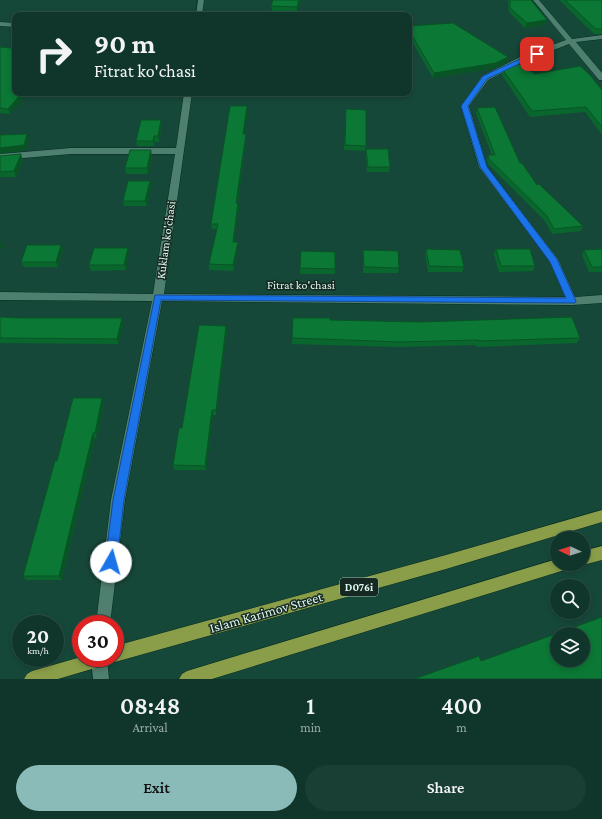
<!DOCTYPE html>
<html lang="en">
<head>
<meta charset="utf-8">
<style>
  body { margin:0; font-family:"Crimson Pro",serif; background:#193e33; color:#f1f3f6; height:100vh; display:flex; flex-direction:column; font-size:15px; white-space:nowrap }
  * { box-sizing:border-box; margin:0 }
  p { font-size:13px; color:#9caba9 }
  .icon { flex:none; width:22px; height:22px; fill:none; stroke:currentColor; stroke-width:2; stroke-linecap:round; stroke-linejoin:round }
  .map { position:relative; height:679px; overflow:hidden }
  .details { display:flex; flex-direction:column; background:#10362b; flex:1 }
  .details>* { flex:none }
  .banner { position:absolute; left:12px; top:12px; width:400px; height:84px; border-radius:8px; box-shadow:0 2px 6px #0003,0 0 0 1px #305047; background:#10362b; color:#f1f3f6; overflow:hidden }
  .needle { width:26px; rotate:274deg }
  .controls { position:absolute; left:550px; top:531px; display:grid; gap:8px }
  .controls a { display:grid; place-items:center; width:40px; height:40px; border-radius:50%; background:#10362b; box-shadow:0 2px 6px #0003,0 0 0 1px #305047; font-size:20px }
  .speed { position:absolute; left:12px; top:615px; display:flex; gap:8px; font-size:20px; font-weight:700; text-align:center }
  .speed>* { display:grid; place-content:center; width:52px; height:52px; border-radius:50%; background:#10362b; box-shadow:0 2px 6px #0003,0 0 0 1px #305047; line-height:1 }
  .speed small { font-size:10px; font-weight:400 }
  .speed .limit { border:6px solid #d22; background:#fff; color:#111 }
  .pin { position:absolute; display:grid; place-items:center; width:34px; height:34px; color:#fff; margin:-17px; border-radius:8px; box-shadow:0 2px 6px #0006 }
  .me { position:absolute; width:44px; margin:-22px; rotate:7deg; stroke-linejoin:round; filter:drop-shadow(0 0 3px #0008) }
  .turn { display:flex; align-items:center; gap:14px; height:84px; padding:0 16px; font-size:18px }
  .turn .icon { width:52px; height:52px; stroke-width:2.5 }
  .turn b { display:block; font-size:28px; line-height:34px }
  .eta { display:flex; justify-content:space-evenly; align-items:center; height:68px; text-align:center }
  .eta b { font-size:24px; font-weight:600; line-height:28px }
  .action { display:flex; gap:8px; margin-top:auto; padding:8px 16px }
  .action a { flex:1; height:46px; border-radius:24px; background:#8bbbb9; color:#111; font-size:16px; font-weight:600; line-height:46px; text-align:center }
  .action a+a { background:#193e33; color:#f1f3f6 }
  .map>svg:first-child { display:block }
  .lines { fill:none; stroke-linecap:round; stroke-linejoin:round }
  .minor-casing { stroke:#052c21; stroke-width:1 }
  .primary-casing { stroke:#052c21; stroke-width:1 }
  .minor { fill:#4f7f6e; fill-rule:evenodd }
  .primary { fill:#8a9d48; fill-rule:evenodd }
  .wall { fill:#09672e }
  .shaded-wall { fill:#085425 }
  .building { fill:#0b7835; stroke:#085425; fill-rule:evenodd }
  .route { fill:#1a73e8; stroke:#114b97 }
  .labels { text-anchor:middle; stroke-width:3; stroke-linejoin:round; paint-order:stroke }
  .shield { fill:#152922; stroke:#a2bab1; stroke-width:1 }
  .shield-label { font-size:11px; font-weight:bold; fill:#dff8ee }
  .street-label { font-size:12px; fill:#dff8ee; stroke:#152922 }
  .near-street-label { font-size:14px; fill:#dff8ee; stroke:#152922 }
</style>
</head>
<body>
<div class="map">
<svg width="602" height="679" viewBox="0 0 602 679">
  <rect width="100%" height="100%" fill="#164839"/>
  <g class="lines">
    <defs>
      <path id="minor" d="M 198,0 L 204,0 L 202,15 L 196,15 Z
        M 533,0 L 539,0 L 572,39 L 602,35 L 602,39 L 576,42 L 602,73 L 602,80 L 599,80 L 569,44 L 528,60 L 488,80 L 469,106 L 487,167 L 558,259 L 575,297 L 602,295 L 602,303 L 572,305 L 162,301 L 125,500 L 110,624 L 96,624 L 111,500 L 152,301 L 0,300 L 0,292 L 153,294 L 175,154 L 71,154 L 0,160 L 0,154 L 71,148 L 176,148 L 184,93 L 192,93 L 164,294 L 565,297 L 550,262 L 479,167 L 461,106 L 482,76 L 522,56 L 566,40 Z
        M 0,22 L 15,23 L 15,27 L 0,26 Z
        M 91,658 L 107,658 L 109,679 L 93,679 Z"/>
      <path id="primary" d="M 602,510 L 602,522 L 446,569 L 115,662 L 109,659 L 107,663 L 102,666 L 58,679 L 24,679 L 27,674 L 32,671 L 81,657 L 115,658 L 115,646 L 446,555 Z
        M 602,546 L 602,560 L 583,565 L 581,564 L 583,564 L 583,551 Z
        M 557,559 L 557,564 L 570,564 L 568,569 L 212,679 L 179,679 L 182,674 L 187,671 Z"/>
    </defs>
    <use href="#minor" class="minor-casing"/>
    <use href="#primary" class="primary-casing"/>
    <use href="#minor" class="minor"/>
    <use href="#primary" class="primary"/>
  </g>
  <path class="wall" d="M 273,0 L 301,0 L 297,12 L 272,11 L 271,6 Z
    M 508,0 L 531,0 L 545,25 L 525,28 L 509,12 Z
    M 559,0 L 602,0 L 602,34 L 594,34 Z
    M 409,26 L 508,57 L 507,62 L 495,68 L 433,78 L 409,36 Z
    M 0,47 L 12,48 L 10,114 L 0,113 Z
    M 503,70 L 535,74 L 602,90 L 602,135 L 585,112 L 530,117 L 502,75 Z
    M 247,106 L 248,112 L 244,134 L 246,134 L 246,139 L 238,203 L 239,208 L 234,242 L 238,247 L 234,271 L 209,270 L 209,264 L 217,229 L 212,229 L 211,224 Z
    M 477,108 L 537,185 L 583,226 L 581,231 L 552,234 L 545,221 L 488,164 L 487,160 L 488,155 L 492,155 L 476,113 Z
    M 346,109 L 366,146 L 365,151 L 344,150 Z
    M 161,120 L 162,126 L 159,142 L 155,142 L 154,146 L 137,146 L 136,141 Z
    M 366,149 L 390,167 L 389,172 L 367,172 L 366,154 Z
    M 0,156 L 23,160 L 16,177 L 0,177 Z
    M 152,156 L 148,174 L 126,174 L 125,168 Z
    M 150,181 L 151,187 L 147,206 L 124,206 L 123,201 Z
    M 426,249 L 464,267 L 462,272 L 428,272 L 425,254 Z
    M 496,249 L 535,266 L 533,271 L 499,272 L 494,254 Z
    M 602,249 L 602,272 L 589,272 L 582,255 L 584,250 Z
    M 63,250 L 58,267 L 24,267 L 21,262 Z
    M 363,250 L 399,268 L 398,273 L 363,273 Z
    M 301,251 L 335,269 L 335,274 L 300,274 Z
    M 129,253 L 126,270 L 91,271 L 89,265 Z
    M 0,317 L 123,324 L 119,344 L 0,343 Z
    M 293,318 L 330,320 L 580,338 L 577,343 L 477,347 L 476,345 L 400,347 L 292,344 Z
    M 226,326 L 227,331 L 216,415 L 213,415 L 206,470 L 174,470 L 173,465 L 182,428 Z
    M 104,403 L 97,438 L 95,438 L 62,580 L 26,580 L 23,576 L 57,461 Z"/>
  <path class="shaded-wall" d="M 299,0 L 301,0 L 297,12 L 297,7 Z
    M 547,20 L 545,25 L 525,28 L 527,23 Z
    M 508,57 L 507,62 L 495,68 L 433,78 L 434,73 Z
    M 22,93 L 28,93 L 10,114 L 8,109 Z
    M 247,106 L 248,112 L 244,139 L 243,134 Z
    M 161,120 L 162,126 L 159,142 L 158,136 Z
    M 27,134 L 29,139 L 26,150 L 0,154 L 0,148 Z
    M 246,134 L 246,139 L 237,208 L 236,203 Z
    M 154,136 L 155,142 L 154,146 L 153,141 Z
    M 151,150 L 152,156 L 148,174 L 147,168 Z
    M 21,154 L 23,160 L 16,177 L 14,171 Z
    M 150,181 L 151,187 L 147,206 L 145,201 Z
    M 238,203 L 239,208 L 233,247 L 233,242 Z
    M 1,241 L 3,246 L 0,250 L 0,242 Z
    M 238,242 L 238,247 L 234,271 L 233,265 Z
    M 61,245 L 63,250 L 58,267 L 56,262 Z
    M 128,248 L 129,253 L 126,270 L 124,265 Z
    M 122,318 L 123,324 L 119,344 L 117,339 Z
    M 226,326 L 227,331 L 216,415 L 216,410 Z
    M 102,398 L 104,403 L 97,438 L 95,433 Z
    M 212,410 L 213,415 L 206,470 L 205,466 Z
    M 93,433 L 95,438 L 62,580 L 59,576 Z"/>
  <path class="building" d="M 273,0 L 299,0 L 297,7 L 271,6 Z
    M 510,0 L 531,0 L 547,20 L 527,23 L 510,8 Z
    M 565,0 L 602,0 L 602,29 L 596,29 Z
    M 453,23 L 508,57 L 496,63 L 434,73 L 409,30 L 409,26 Z
    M 15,45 L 15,93 L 22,93 L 8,109 L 0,108 L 0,47 L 12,48 Z
    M 517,63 L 535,74 L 580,66 L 590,75 L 602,90 L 602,127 L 586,107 L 532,111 L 503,70 Z
    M 230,106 L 247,106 L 243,134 L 246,134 L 236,203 L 238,203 L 233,242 L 238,242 L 233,265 L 209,264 L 218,224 L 211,224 Z
    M 495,107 L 520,163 L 522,163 L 537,185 L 539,184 L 583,226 L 554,229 L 547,216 L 489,159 L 488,155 L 495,155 L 477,108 Z
    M 346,109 L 366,110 L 366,146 L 345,145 Z
    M 141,120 L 161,120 L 158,136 L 154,136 L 153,141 L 136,141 Z
    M 27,134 L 24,145 L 0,148 L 0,135 Z
    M 366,149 L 388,149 L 390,167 L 368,167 Z
    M 130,150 L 151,150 L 147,168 L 125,168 Z
    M 21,154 L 14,171 L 0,172 L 0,156 Z
    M 128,181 L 150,181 L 145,201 L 123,201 Z
    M 27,245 L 61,245 L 56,262 L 21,262 Z
    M 94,248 L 128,248 L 124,265 L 89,265 Z
    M 426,249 L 460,250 L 464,267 L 429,266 Z
    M 496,249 L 530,249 L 535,266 L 501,266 Z
    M 602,249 L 602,267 L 592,267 L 584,250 Z
    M 363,250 L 398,251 L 399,268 L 364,267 Z
    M 301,251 L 335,252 L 335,269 L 300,268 Z
    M 0,317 L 19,318 L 122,318 L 117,339 L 0,338 Z
    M 572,317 L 580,338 L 478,341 L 478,340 L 401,342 L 292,338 L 293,318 L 330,318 L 330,320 L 420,322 Z
    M 199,325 L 226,326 L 216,410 L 212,410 L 205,466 L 173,465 L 179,428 L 182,428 Z
    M 73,398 L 102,398 L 95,433 L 93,433 L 59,576 L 23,576 L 55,461 L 57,461 Z
    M 602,617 L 602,679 L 414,679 L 479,656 L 481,661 ZM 557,634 L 583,634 L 583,660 L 557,660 Z"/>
  <path class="route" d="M 535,52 L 540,54 L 487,79 L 468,106 L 487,167 L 557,259 L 576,301 L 575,303 L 161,300 L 124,500 L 117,562 L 115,566 L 111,568 L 107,566 L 105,562 L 113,500 L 155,295 L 566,298 L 550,262 L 480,167 L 461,106 L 483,76 Z"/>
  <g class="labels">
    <rect class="shield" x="340" y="578" width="38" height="18" rx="3"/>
    <g class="shield-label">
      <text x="359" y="591">D076i</text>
    </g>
    <g class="street-label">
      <text transform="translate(166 240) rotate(-82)" y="4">Kuklam ko'chasi</text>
      <text x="301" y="289">Fitrat ko'chasi</text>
    </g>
    <g class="near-street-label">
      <text transform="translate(266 612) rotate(-16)" y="5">Islam Karimov Street</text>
    </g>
  </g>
</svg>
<div class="controls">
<a><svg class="needle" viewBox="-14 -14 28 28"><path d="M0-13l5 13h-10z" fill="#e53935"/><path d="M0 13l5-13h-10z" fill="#9caba9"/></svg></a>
<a><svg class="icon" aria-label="search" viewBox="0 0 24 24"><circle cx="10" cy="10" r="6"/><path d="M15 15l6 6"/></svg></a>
<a><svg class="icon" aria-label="layers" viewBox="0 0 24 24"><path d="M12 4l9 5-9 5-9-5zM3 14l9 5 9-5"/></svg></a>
</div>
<div class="speed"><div>20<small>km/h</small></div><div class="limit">30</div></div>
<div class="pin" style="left:537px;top:54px;background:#d93025"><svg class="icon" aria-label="arrive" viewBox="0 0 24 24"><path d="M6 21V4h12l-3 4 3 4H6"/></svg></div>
<svg class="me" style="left:111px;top:562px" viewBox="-20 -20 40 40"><circle r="19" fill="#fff"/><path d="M0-13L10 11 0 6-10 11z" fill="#1a73e8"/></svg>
<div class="banner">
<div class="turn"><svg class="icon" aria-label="right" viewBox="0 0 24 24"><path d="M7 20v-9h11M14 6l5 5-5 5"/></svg><div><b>90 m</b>Fitrat ko'chasi</div></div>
</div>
</div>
<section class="details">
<div class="eta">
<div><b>08:48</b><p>Arrival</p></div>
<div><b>1</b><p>min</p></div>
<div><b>400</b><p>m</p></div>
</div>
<div class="action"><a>Exit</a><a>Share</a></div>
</section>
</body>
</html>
